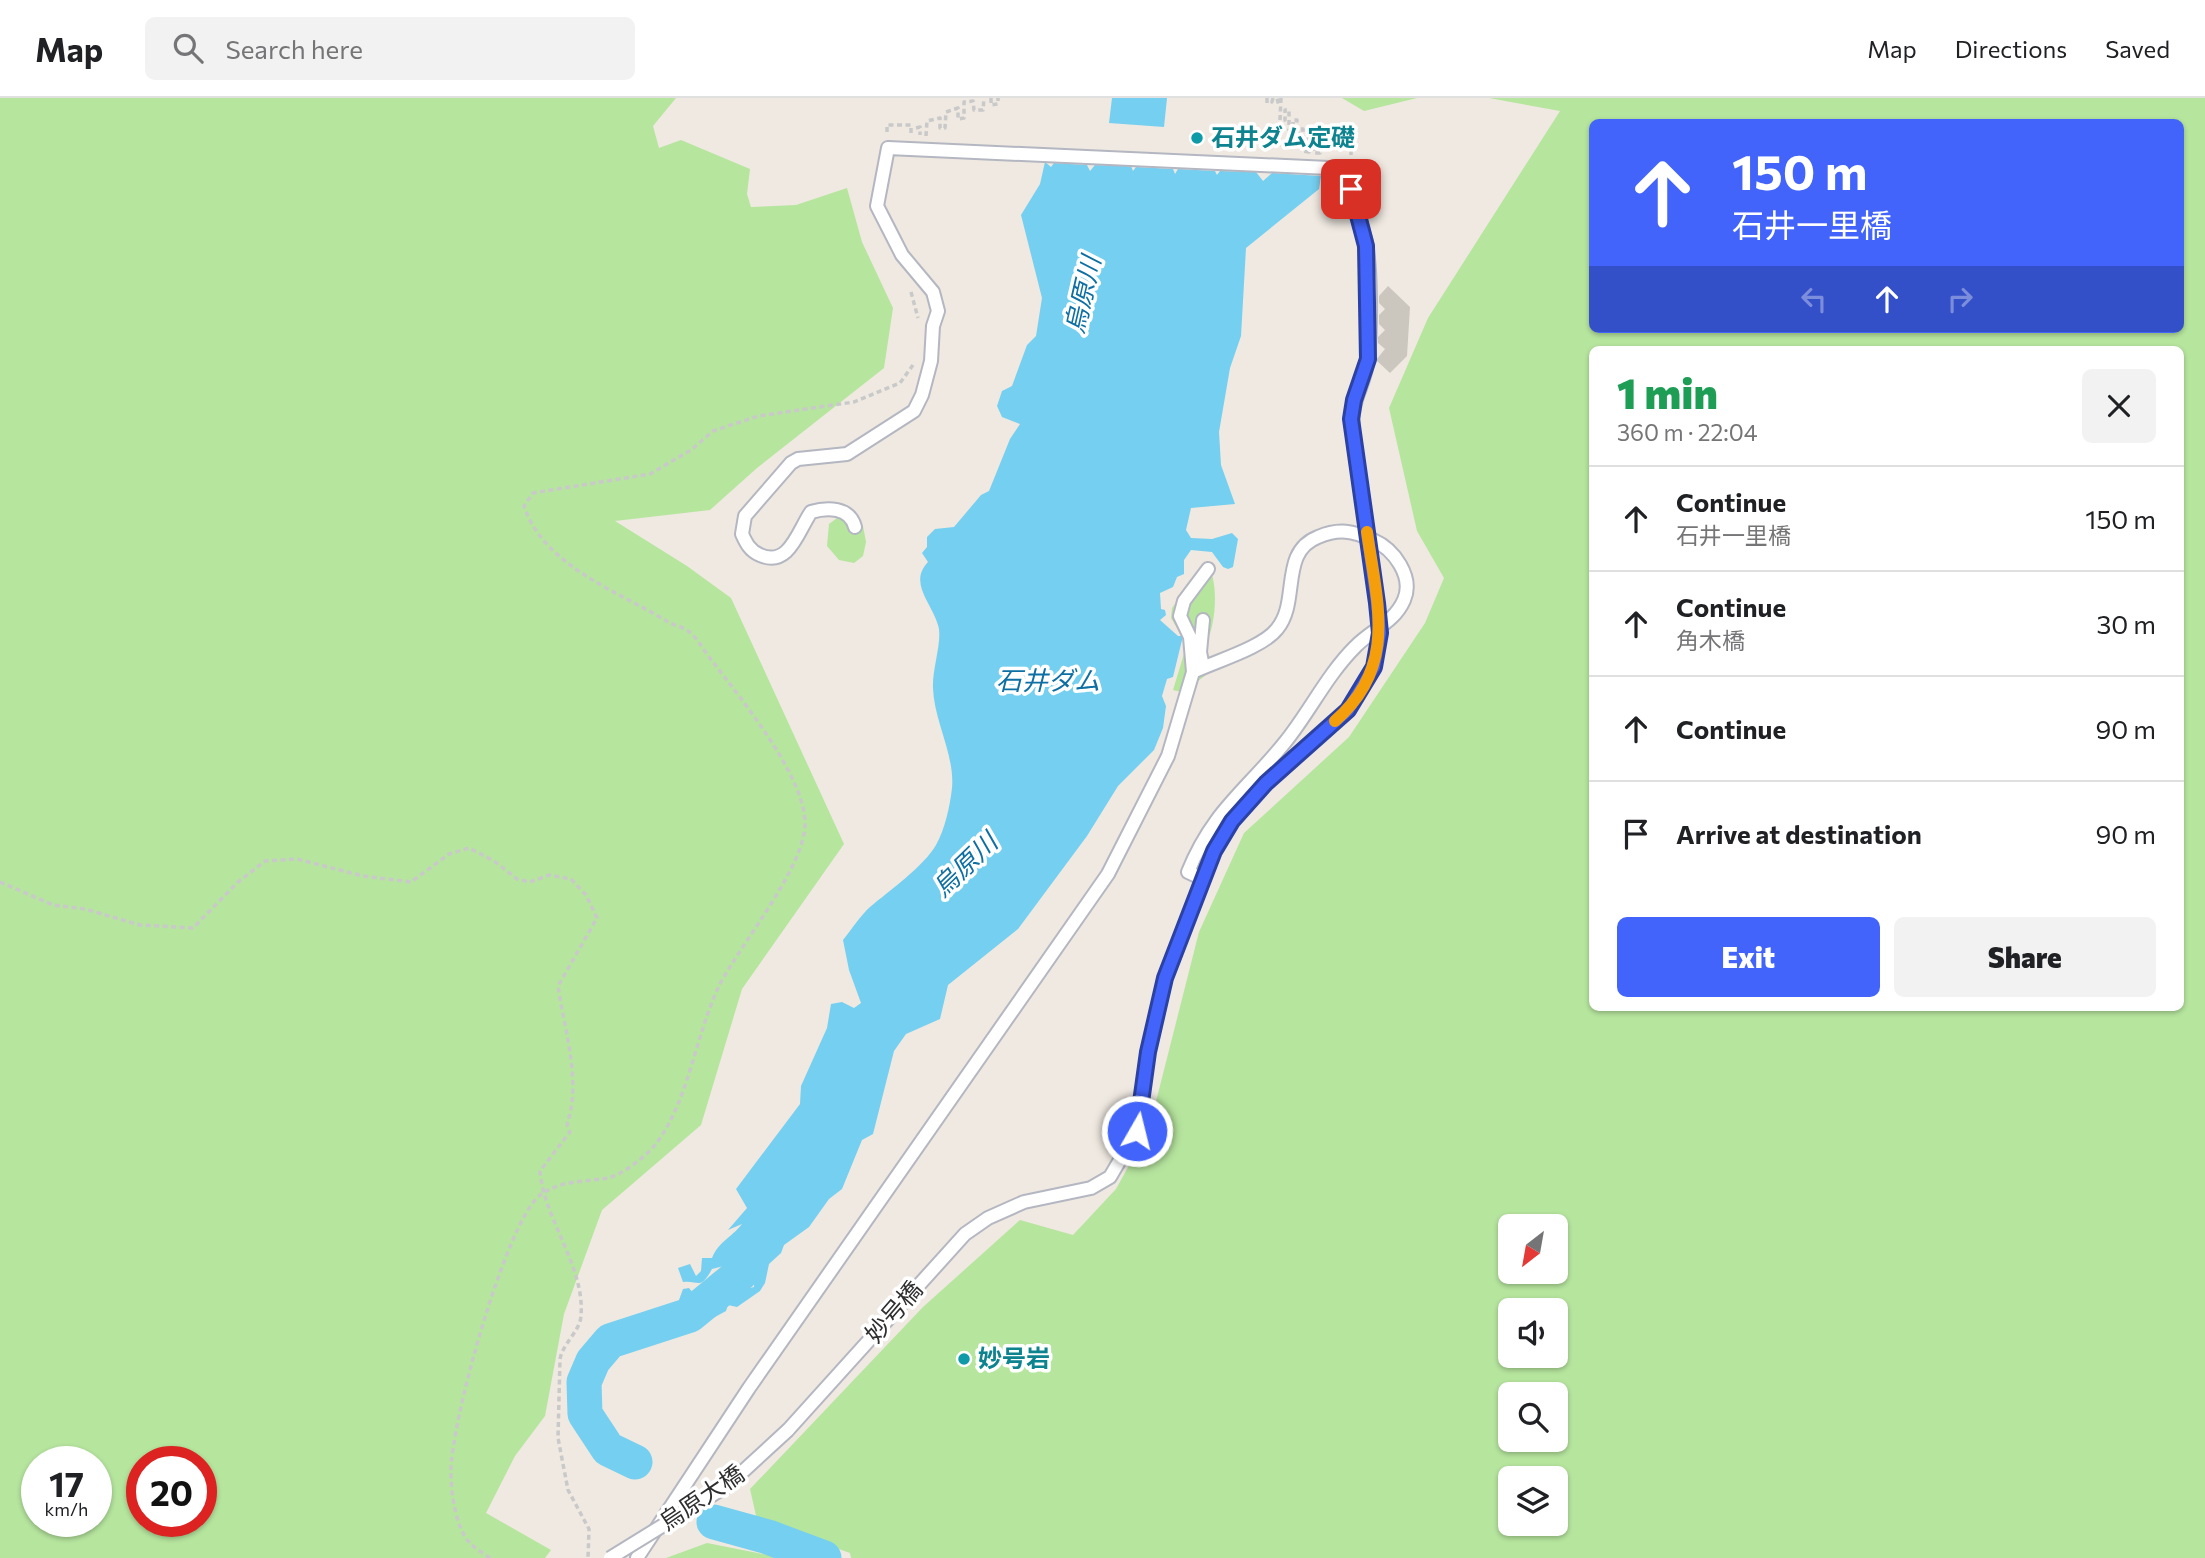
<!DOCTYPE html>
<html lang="en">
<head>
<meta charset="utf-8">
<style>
  body { margin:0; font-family:Commissioner,"Noto Sans JP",sans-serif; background:#f2f2f2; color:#202124; height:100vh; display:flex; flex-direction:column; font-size:26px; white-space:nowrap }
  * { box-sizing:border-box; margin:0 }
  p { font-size:23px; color:#757577 }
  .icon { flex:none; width:38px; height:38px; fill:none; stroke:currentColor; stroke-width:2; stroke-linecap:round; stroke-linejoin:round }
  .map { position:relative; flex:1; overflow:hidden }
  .panel { position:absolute; left:1589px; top:248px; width:595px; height:665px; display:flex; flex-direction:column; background:#fff; border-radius:10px; box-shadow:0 2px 5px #0004 }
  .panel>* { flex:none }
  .hud { position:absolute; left:1589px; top:21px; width:595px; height:214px; border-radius:10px; box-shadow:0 2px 5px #0004; background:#4264fb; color:#fff; overflow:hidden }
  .needle { width:46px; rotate:211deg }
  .fabs { position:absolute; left:1498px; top:1116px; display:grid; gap:14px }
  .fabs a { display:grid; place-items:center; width:70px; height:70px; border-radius:10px; background:#fff; box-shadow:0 2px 5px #0004; font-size:35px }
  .speed { position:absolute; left:21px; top:1348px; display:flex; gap:14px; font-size:35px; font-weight:700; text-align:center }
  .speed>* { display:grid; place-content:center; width:91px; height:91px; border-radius:50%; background:#fff; box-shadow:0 2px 5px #0004; line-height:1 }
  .speed small { font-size:18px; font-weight:400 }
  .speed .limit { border:10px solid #d22; background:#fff; color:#111 }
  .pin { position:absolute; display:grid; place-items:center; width:60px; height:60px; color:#fff; margin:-30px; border-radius:14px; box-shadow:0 4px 10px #0006 }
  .me { position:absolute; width:77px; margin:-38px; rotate:8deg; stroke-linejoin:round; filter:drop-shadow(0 0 5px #0008) }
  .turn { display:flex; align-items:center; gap:24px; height:147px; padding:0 28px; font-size:32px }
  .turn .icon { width:91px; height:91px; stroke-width:2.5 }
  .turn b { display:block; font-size:49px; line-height:60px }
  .lanes { display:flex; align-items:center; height:66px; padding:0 28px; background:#0003; justify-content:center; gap:35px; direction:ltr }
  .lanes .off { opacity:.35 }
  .round { display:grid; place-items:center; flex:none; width:74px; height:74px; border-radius:10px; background:#f2f2f2 }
  .headline { display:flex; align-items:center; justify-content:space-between; height:119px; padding:0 28px }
  h1 { font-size:42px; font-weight:800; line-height:52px; color:#1e9e55 }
  .cta { display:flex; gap:14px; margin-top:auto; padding:14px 28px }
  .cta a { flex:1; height:80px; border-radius:10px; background:#4264fb; color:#fff; font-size:28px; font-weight:800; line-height:80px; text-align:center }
  .cta a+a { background:#f2f2f2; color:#202124 }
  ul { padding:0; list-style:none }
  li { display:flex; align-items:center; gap:21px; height:105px; padding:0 28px; border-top:2px solid #e0e0e0 }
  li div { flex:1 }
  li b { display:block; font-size:26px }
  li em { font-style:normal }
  header { display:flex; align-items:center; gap:42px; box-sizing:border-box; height:98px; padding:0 35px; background:#fff; border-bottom:2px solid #e0e0e0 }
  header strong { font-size:33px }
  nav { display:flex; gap:38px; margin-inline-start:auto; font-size:24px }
  .search { width:490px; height:63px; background:#f2f2f2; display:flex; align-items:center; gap:18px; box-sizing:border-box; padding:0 24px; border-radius:10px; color:#757577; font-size:26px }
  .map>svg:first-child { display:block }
  .green { fill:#b6e59e; fill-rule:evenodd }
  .water { fill:#75cff0 }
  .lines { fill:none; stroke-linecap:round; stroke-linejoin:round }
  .river { stroke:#75cff0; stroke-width:35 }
  .building { fill:#cbc7bf }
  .service-casing { stroke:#b4b7c1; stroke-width:16 }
  .path { stroke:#c9c9c9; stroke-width:3.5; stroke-dasharray:5 3.5; stroke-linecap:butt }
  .service { stroke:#fff; stroke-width:12 }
  .service-bridge-casing { stroke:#b4b7c1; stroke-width:16; stroke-linecap:butt }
  .service-bridge { stroke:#fff; stroke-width:12 }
  .route-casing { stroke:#2b41a3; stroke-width:18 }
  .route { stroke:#4264fb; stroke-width:12 }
  .slow { stroke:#f59e0b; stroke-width:12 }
  .culture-dot { fill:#0f9aa8; stroke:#fff; stroke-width:2.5 }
  .labels { text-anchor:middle; stroke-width:7; stroke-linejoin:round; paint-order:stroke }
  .culture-label { font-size:24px; font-weight:bold; fill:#0d838f; stroke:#fff; text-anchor:start }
  .street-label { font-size:24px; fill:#2e2e2e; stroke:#fff }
  .water-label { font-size:26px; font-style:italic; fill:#0d6fa3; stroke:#fff }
</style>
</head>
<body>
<header>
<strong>Map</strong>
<div class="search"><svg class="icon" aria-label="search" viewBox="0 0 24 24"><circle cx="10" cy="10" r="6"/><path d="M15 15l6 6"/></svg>Search here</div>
<nav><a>Map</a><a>Directions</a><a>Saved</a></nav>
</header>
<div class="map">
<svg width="2205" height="1460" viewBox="0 0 2205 1460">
  <rect width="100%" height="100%" fill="#efe9e1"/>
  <path class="green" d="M 0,0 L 676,0 L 653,28 L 659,50 L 681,42 L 750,71 L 747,96 L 751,109 L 796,107 L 847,90 L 862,144 L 893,210 L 884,270 L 757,370 L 710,412 L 615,423 L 687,468 L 731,500 L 844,746 L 742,891 L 701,1027 L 602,1112 L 564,1216 L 545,1318 L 515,1358 L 486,1415 L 551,1452 L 545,1460 L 0,1460 ZM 37,1363 L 96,1363 L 96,1423 L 37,1423 ZM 142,1363 L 201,1363 L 201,1423 L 142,1423 Z
    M 1342,0 L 1417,0 L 1364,13 Z
    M 1489,0 L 2205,0 L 2205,1460 L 851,1460 L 850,1455 L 757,1422 L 750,1391 L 923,1209 L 1020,1122 L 1073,1137 L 1116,1091 L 1149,1031 L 1199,834 L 1244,735 L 1349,639 L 1425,525 L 1444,480 L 1417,433 L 1389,310 L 1428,220 L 1560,13 ZM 2180,24 L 2180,231 L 1592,231 L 1592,24 ZM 2180,252 L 2180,910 L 1592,910 L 1592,252 ZM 1510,1129 L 1556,1129 L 1556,1174 L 1510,1174 ZM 1510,1213 L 1556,1213 L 1556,1258 L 1510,1258 ZM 1510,1297 L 1556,1297 L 1556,1342 L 1510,1342 ZM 1510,1381 L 1556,1381 L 1556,1426 L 1510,1426 Z
    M 837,420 L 846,422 L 851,429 L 863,428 L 866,444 L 863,458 L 854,465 L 839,462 L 827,448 L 829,426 Z
    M 1206,465 C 1220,481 1216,530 1205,547 L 1210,574 L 1198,583 L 1194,597 L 1173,592 L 1187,546 L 1171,520 L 1172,510 Z
    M 707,1445 L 783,1460 L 666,1460 Z"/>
  <path class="water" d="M 1112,0 L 1167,0 L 1164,29 L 1109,25 Z
    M 1045,64 L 1051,69 L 1054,65 L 1087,67 L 1090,73 L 1095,67 L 1131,68 L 1133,73 L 1136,69 L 1173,71 L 1175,76 L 1178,71 L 1215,73 L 1217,77 L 1220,73 L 1256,74 L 1263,83 L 1272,75 L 1321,78 L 1319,91 L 1246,150 L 1241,238 L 1230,270 L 1219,334 L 1221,367 L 1235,406 L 1191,410 L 1186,432 L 1191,440 L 1212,441 L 1232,435 L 1238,441 L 1233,469 L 1228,471 L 1223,469 L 1212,454 L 1191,452 L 1184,462 L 1184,476 L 1177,479 L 1173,489 L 1160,495 L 1161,511 L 1165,512 L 1166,517 L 1160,522 L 1178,538 L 1183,538 L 1173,579 L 1167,581 L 1162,598 L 1166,608 L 1163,630 L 1154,652 L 1118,688 L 1087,738 L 1018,831 L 948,887 L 940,921 L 906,936 L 894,953 L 873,1036 L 862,1042 L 842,1091 L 829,1101 L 809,1129 L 784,1147 L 781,1155 L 769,1166 L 765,1185 L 760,1193 L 737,1209 L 728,1207 L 726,1213 L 713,1220 L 706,1217 L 701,1222 L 698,1217 L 695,1221 L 694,1208 L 682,1210 L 679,1202 L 683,1191 L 689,1190 L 697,1200 L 700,1191 L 706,1190 L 705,1209 L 712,1204 L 725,1205 L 732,1195 L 754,1189 L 754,1186 L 716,1193 L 733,1166 L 754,1170 L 750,1151 L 728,1167 L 712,1171 C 700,1193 699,1182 683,1184 L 678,1170 L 690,1166 L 696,1178 L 701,1173 L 702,1160 L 712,1160 C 719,1143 731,1140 742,1126 L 728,1132 L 747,1110 L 736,1091 L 800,1006 L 801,988 L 827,930 L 831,906 L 842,904 L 854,910 L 861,905 L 849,872 L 843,842 C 852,831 860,818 870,809 C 889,793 924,768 936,747 C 945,731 950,708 952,690 C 955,657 934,623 933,590 C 932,570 943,542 938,527 C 932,505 908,485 928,464 L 922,455 L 927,449 L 927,439 L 935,431 L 954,429 L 981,397 L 989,393 L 1010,341 L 1020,326 L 1002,319 L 997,308 L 1002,293 L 1012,288 L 1027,247 L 1036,238 L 1042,200 L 1021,117 L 1040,86 Z"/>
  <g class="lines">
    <path class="river" d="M 635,1364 L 608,1351 L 585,1316 L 584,1284 L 593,1263 L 610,1243 L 690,1217 L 740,1176 L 775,1120
      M 714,1424 L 768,1439 L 824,1460"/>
  </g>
  <path class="building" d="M 1388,188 L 1410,209 L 1407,258 L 1390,275 L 1376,262 L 1385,251 L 1378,245 L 1378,239 L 1385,232 L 1379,226 L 1379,217 L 1385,211 L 1379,205 L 1379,198 Z"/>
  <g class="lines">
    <defs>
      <path id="service" d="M 855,429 C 850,409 827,409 811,414 C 798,433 789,470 760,457 C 750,453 746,445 742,436 L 745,418 L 791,365 L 798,361 L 847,356 L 914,313 L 922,297 L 931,263 L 933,228 L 938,213 L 933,194 L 902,157 L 877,108 L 888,50 L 1350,71 C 1352,97 1360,120 1366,145 C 1371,173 1371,231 1368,259 C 1365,291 1349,299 1353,338
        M 1203,522 L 1200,554 L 1203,569
        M 1193,574 L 1190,539 L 1180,518 L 1184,503 L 1208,471
        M 788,1332 L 965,1136 L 988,1120 L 1024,1104 L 1091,1090 L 1110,1079 L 1137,1033 L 1148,954 L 1165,880 L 1214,753 L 1232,723 L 1266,685 L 1348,612 L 1374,569
        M 637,1460 L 749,1290 L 1108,776 L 1168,658 L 1193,574 C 1216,563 1262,550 1277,531 C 1300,504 1279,454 1318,439 C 1339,430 1353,433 1373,442 C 1394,451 1414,479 1404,502 C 1394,525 1371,532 1355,549 C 1327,577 1310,613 1286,643 C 1247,692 1213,712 1188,774 L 1201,780"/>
    </defs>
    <use href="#service" class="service-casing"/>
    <path class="path" d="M 991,0 L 991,7 L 998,6 L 998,0
      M 1273,0 L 1272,4 L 1278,4 L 1277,0
      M 1281,0 L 1280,22 L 1285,22 L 1285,12 L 1289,12 L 1289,32 L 1293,32 L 1293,22 L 1297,22 L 1295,43 L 1300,44 L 1300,31 L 1303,31 L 1303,53 L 1309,54 L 1309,35 L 1315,35 L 1314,55 L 1320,55 L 1320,44 L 1351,48 L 1351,57
      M 1267,5 L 1267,0
      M 916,30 L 920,29 L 920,37
      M 887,34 L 887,27 L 911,27 L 911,38
      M 926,38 L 927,23 L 940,20 L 940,30 L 945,30 L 946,14 L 958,10 L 958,21 L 964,20 L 964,4 L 973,3 L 974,12 L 983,12 L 984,0
      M 911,194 L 918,220
      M 0,784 L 53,807 L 85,811 L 140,827 L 193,830 L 238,784 L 265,763 L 297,761 L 363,778 L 411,784 L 449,756 L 469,750 L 494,763 L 517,781 L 530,784 L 549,777 L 571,781 L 586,797 L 597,820 L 558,888 C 564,931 582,983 567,1026 L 570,1034 L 540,1073 C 544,1122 585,1168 581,1218 C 580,1233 563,1245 560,1261 L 558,1340 L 568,1392 L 589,1431 L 588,1460
      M 490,1460 C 483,1455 474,1450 469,1444 C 455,1428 451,1394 451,1374 C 450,1328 505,1127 539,1098 C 559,1082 585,1084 608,1080 C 624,1076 646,1058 656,1046 C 690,1000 695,937 720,886 C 740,847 808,765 805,723 C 803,676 741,601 713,564 C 705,555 698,540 688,533 C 684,529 676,528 670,525 C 620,494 544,469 524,408 L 533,395 L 650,376 L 691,352 L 713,333 L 758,318 L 854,304 L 900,285 L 913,267"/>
    <use href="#service" class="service"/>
    <defs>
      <path id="service-bridge" d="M 1353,338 L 1377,505 L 1380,535 L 1374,569
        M 610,1460 L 727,1388 L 788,1332"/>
    </defs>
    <use href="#service-bridge" class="service-bridge-casing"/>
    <use href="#service-bridge" class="service-bridge"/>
  </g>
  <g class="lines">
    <defs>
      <path id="route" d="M 1137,1033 L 1148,954 L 1165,880 L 1214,753 L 1232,723 L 1266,685 L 1348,612 L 1374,569 L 1380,535 L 1377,505 L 1351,321 L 1354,302 L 1368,261 L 1366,148 L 1351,91"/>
    </defs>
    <use href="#route" class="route-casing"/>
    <use href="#route" class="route"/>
    <path class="slow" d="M 1335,623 C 1398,568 1377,506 1367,434"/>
  </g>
  <g class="culture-dot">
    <circle cx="1197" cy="40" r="7"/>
    <circle cx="964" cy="1261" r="7"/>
  </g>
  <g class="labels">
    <g class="culture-label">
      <text x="1211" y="48">石井ダム定礎</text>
      <text x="978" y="1269">妙号岩</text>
    </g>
    <g class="street-label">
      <text transform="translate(894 1214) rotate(-49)" y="8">妙号橋</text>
      <text transform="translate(702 1400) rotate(-34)" y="8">烏原大橋</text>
    </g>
    <g class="water-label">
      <text transform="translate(1083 197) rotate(-77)" y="9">烏原川</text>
      <text x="1048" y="592">石井ダム</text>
      <text transform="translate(965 767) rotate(-44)" y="9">烏原川</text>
    </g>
  </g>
</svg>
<div class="fabs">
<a><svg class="needle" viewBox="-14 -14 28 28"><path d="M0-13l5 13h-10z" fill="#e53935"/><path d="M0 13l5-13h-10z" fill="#757577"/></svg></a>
<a><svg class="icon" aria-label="sound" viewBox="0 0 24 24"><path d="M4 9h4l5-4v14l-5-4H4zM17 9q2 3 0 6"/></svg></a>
<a><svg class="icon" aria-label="search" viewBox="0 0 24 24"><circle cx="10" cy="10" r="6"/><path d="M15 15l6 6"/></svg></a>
<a><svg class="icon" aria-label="layers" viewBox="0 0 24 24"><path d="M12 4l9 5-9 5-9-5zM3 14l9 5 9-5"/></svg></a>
</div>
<div class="speed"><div>17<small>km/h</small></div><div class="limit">20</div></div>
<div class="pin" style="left:1351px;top:91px;background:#d93025"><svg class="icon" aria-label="arrive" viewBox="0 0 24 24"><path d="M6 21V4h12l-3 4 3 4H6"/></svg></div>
<svg class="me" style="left:1137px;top:1033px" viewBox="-20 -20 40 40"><circle r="17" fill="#4264fb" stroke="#fff" stroke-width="3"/><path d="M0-11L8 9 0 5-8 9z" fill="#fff"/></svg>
<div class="hud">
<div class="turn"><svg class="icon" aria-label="ahead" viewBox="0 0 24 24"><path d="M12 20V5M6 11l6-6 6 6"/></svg><div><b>150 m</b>石井一里橋</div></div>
<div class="lanes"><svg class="icon off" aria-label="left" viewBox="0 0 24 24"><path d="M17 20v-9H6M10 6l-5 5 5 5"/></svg><svg class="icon" aria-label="ahead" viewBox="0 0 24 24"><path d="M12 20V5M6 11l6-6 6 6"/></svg><svg class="icon off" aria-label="right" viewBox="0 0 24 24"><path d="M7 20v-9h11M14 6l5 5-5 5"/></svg></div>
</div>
<section class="panel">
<div class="headline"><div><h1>1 min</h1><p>360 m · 22:04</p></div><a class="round"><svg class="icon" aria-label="close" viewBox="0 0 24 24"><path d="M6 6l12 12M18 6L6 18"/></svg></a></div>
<ul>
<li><svg class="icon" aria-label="ahead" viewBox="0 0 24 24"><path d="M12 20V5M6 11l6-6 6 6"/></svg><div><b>Continue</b><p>石井一里橋</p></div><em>150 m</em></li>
<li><svg class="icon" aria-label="ahead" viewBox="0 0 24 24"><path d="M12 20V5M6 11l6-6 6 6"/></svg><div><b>Continue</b><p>角木橋</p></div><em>30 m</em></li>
<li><svg class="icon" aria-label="ahead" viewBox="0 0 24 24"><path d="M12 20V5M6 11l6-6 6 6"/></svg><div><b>Continue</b></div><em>90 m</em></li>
<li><svg class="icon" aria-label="arrive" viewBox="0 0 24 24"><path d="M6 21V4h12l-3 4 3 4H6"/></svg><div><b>Arrive at destination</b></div><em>90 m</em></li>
</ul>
<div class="cta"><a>Exit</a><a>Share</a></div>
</section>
</div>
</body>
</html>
